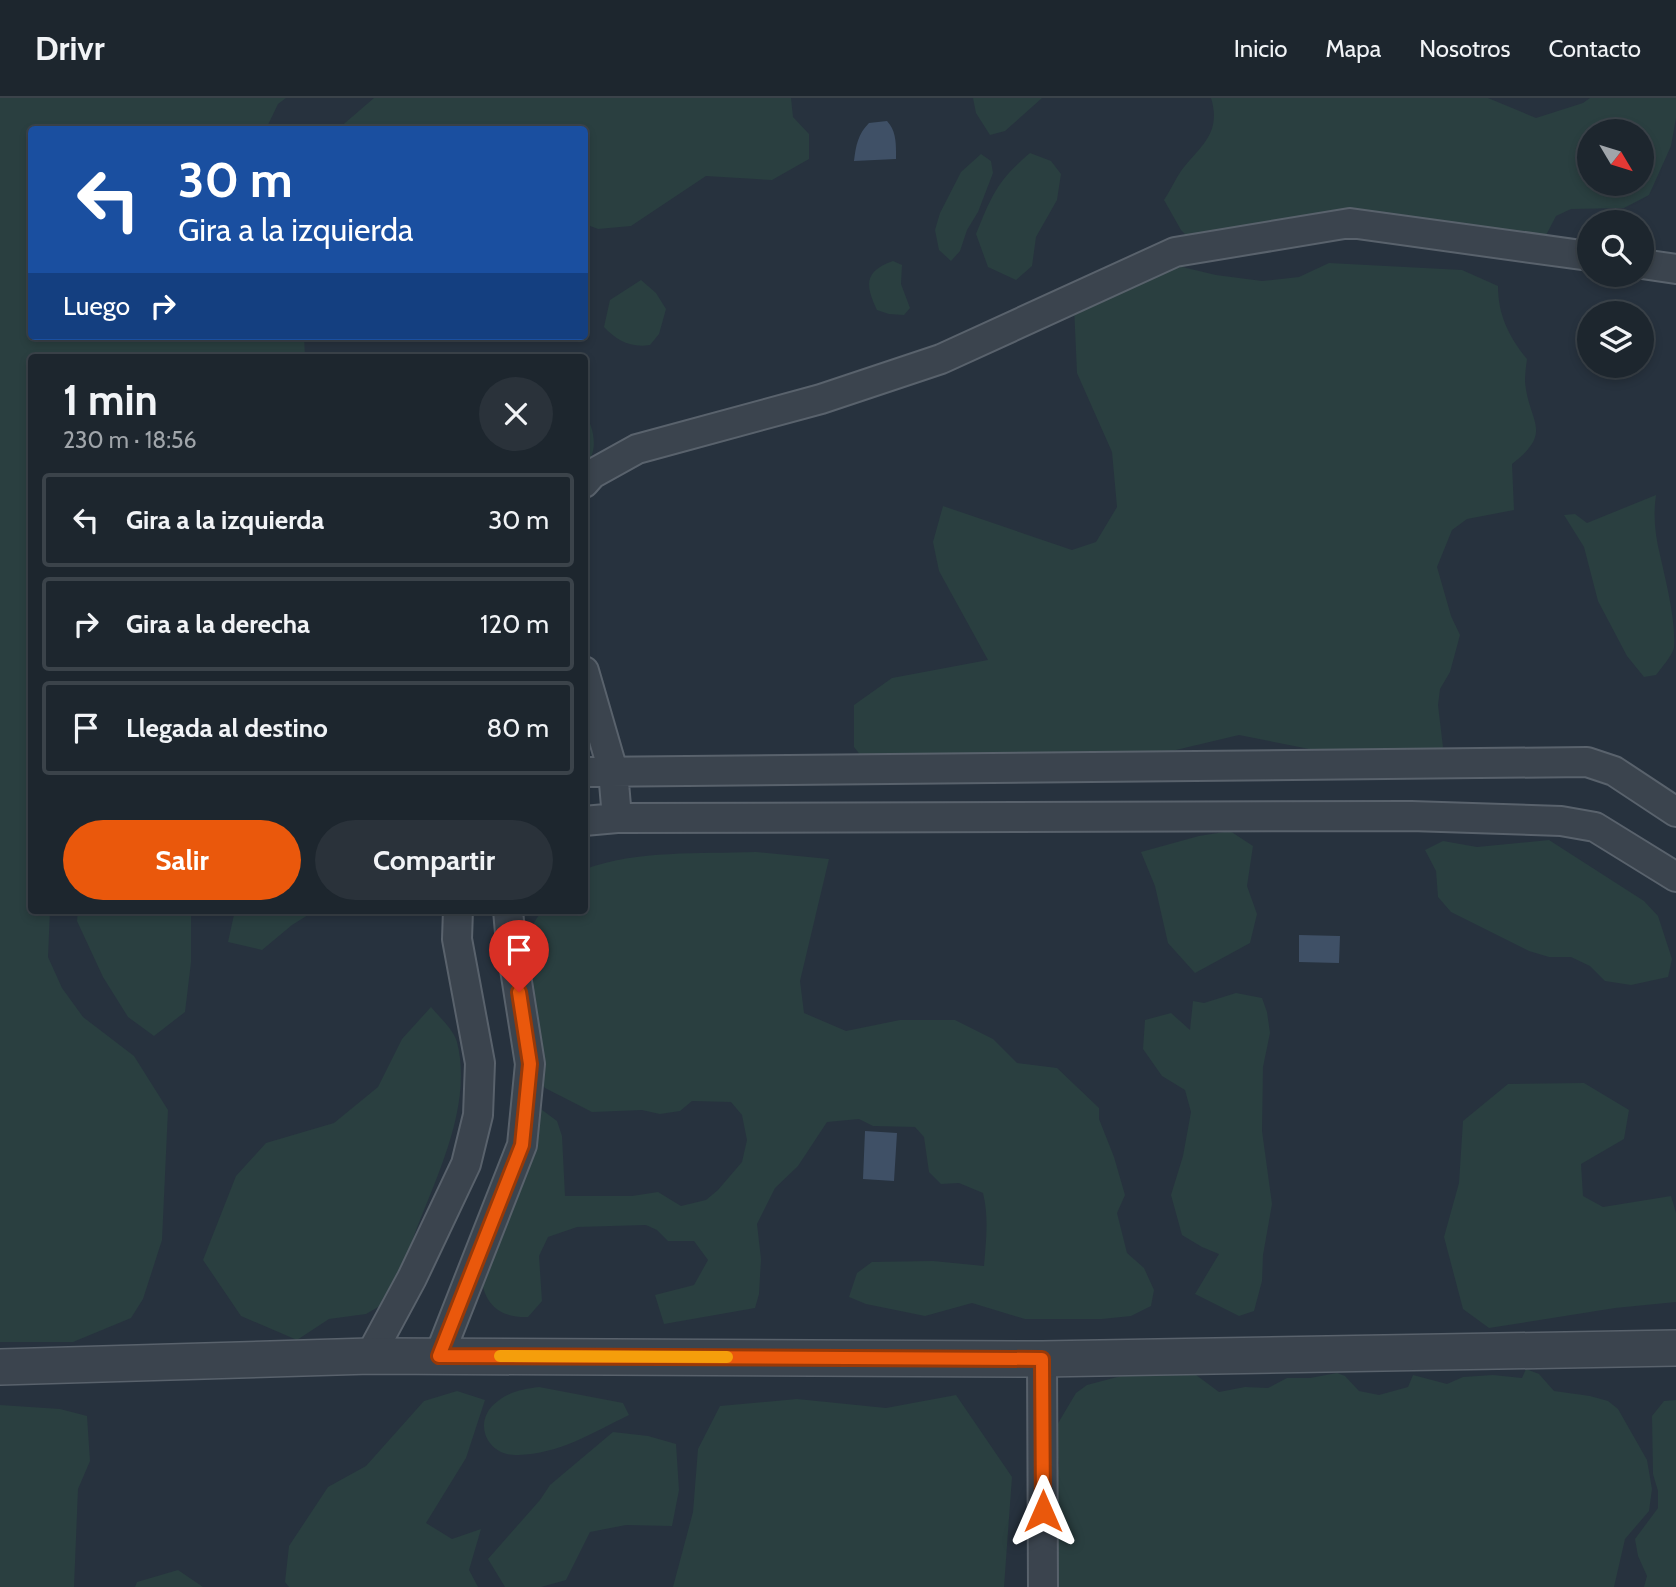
<!DOCTYPE html>
<html lang="es">
<head>
<meta charset="utf-8">
<style>
  body { margin:0; font-family:Cabin,sans-serif; background:#2a323a; color:#f1f3f6; height:100vh; display:flex; flex-direction:column; font-size:26px; white-space:nowrap }
  * { box-sizing:border-box; margin:0 }
  p { font-size:23px; color:#a0a5aa }
  .icon { flex:none; width:38px; height:38px; fill:none; stroke:currentColor; stroke-width:2; stroke-linecap:round; stroke-linejoin:round }
  .map { position:relative; flex:1; overflow:hidden }
  .sheet { position:absolute; left:28px; top:256px; width:560px; height:560px; display:flex; flex-direction:column; background:#1d262e; border-radius:7px; box-shadow:0 4px 10px #0003,0 0 0 2px #3b434a }
  .sheet>* { flex:none }
  .hud { position:absolute; left:28px; top:28px; width:560px; height:214px; border-radius:7px; box-shadow:0 4px 10px #0003,0 0 0 2px #3b434a; background:#1a4fa0; color:#fff; overflow:hidden }
  .needle { width:46px; rotate:128deg }
  .fabs { position:absolute; left:1577px; top:21px; display:grid; gap:14px }
  .fabs a { display:grid; place-items:center; width:77px; height:77px; border-radius:50%; background:#1d262e; box-shadow:0 4px 10px #0003,0 0 0 2px #3b434a; font-size:35px }
  .pin { position:absolute; display:grid; place-items:center; width:60px; height:60px; color:#fff; margin:-72px -30px; border-radius:50% 50% 50% 0; rotate:-45deg; box-shadow:0 0 7px #0007 }
  .pin .icon { rotate:45deg }
  .me { position:absolute; width:77px; margin:-38px; rotate:0deg; stroke-linejoin:round; filter:drop-shadow(0 0 5px #0008) }
  .turn { display:flex; align-items:center; gap:24px; height:147px; padding:0 35px; font-size:32px }
  .turn .icon { width:91px; height:91px; stroke-width:2.5 }
  .turn b { display:block; font-size:49px; line-height:60px }
  .then { display:flex; align-items:center; height:66px; padding:0 35px; background:#0003; gap:14px; font-size:26px }
  .round { display:grid; place-items:center; flex:none; width:74px; height:74px; border-radius:37px; background:#2a323a }
  .summary { display:flex; align-items:center; justify-content:space-between; height:119px; padding:0 35px }
  h1 { font-size:42px; font-weight:700; line-height:52px }
  .button { display:flex; gap:14px; margin-top:auto; padding:14px 35px }
  .button a { flex:1; height:80px; border-radius:42px; background:#ea580c; color:#fff; font-size:28px; font-weight:700; line-height:80px; text-align:center }
  .button a+a { background:#2a323a; color:#f1f3f6 }
  ul { padding:0; list-style:none }
  li { display:flex; align-items:center; gap:21px; height:94px; margin:0 14px 10px; padding:0 21px; border:4px solid #3b434a; border-radius:7px }
  li div { flex:1 }
  li b { display:block; font-size:26px }
  li em { font-style:normal }
  header { display:flex; align-items:center; gap:42px; box-sizing:border-box; height:98px; padding:0 35px; background:#1d262e; border-bottom:2px solid #3b434a }
  header strong { font-size:33px }
  nav { display:flex; gap:38px; margin-inline-start:auto; font-size:24px }
  .map>svg:first-child { display:block }
  .green { fill:#2a3f40; fill-rule:evenodd }
  .water { fill:#3f5066 }
  .lines { fill:none; stroke-linecap:round; stroke-linejoin:round }
  .minor-casing { stroke:#59626c; stroke-width:32 }
  .tertiary-casing { stroke:#59626c; stroke-width:38 }
  .minor { stroke:#3b444e; stroke-width:28 }
  .tertiary { stroke:#3b444e; stroke-width:35 }
  .route-casing { stroke:#983908; stroke-width:18 }
  .route { stroke:#ea580c; stroke-width:12 }
  .slow { stroke:#f59e0b; stroke-width:12 }
</style>
</head>
<body>
<header>
<strong>Drivr</strong>
<nav><a>Inicio</a><a>Mapa</a><a>Nosotros</a><a>Contacto</a></nav>
</header>
<div class="map">
<svg width="1676" height="1489" viewBox="0 0 1676 1489">
  <rect width="100%" height="100%" fill="#27323e"/>
  <path class="green" d="M 0,0 L 286,0 L 278,6 L 266,31 L 32,32 L 32,238 L 304,238 L 305,259 L 32,259 L 32,812 L 50,812 L 48,859 L 62,890 L 83,919 L 134,958 L 168,1012 L 162,1142 L 143,1201 L 131,1220 L 73,1244 L 0,1244 Z
    M 374,0 L 791,0 L 793,19 L 809,36 L 809,61 L 772,82 L 706,78 L 631,128 L 598,131 L 585,126 L 584,32 L 338,31 Z
    M 973,0 L 1042,0 L 1005,33 L 990,37 L 976,15 Z
    M 1211,0 L 1488,0 L 1536,20 L 1583,5 L 1590,0 L 1676,0 L 1676,20 L 1671,48 L 1649,97 L 1624,110 L 1571,111 L 1556,118 L 1542,145 L 1401,130 L 1203,154 L 1181,132 L 1164,102 C 1170,93 1175,82 1181,73 C 1200,48 1222,36 1211,0 ZM 1589,33 L 1642,33 L 1642,86 L 1589,86 Z
    M 1030,55 L 1051,63 L 1061,76 L 1057,102 L 1036,139 L 1032,168 L 1016,182 L 988,169 L 976,136 C 992,97 997,83 1030,55 Z
    M 981,56 L 991,63 L 993,75 L 978,114 L 967,132 L 960,153 L 951,163 L 939,152 L 935,132 L 940,115 L 961,74 Z
    M 893,163 L 902,167 L 901,186 L 910,210 L 904,217 L 889,216 L 877,212 C 865,187 864,173 893,163 Z
    M 1329,165 L 1462,172 L 1498,188 C 1498,217 1509,239 1527,261 C 1526,268 1525,276 1525,283 C 1528,324 1555,333 1512,366 L 1514,412 L 1467,421 L 1452,432 L 1437,469 L 1451,518 L 1460,537 L 1450,574 L 1440,591 L 1438,607 L 1443,649 L 1435,657 L 1360,661 L 1239,637 L 1159,656 L 870,669 L 854,649 L 854,607 L 892,580 L 988,562 L 939,473 L 933,444 L 943,408 L 1072,452 L 1096,444 L 1117,409 L 1112,354 L 1077,275 L 1074,208 L 1127,173 L 1178,168 L 1216,177 L 1262,183 L 1299,179 Z
    M 641,182 L 656,195 L 666,211 L 659,236 L 650,247 C 630,250 616,242 604,229 L 610,202 Z
    M 584,314 C 594,329 600,355 584,368 Z
    M 1656,397 C 1653,417 1655,437 1660,457 C 1666,484 1676,522 1674,550 C 1671,559 1662,569 1656,577 L 1644,579 L 1627,558 L 1598,503 L 1584,449 L 1564,417 L 1575,416 L 1587,425 Z
    M 1230,733 L 1253,748 L 1247,788 L 1257,816 L 1250,845 L 1195,875 L 1168,845 L 1155,788 L 1141,754 L 1199,738 Z
    M 1549,742 L 1644,803 L 1658,818 L 1672,861 L 1668,879 L 1631,887 L 1605,883 L 1590,868 L 1571,859 L 1549,859 L 1529,853 L 1451,814 L 1438,799 L 1436,773 L 1425,752 L 1443,743 L 1477,749 Z
    M 756,754 L 829,761 L 800,883 L 804,915 L 846,933 L 900,922 L 955,922 L 993,941 L 1017,965 L 1057,970 L 1099,1010 L 1099,1021 L 1114,1059 L 1125,1097 L 1117,1115 L 1127,1155 L 1144,1170 L 1154,1192 L 1151,1208 L 1131,1218 L 1102,1221 L 1025,1221 L 972,1205 L 925,1218 L 866,1206 L 849,1199 L 857,1175 L 872,1164 L 933,1163 L 984,1168 C 986,1143 989,1119 983,1095 L 959,1085 L 941,1086 L 929,1074 L 924,1039 L 915,1029 L 873,1028 L 859,1021 L 827,1024 L 798,1068 L 775,1090 L 757,1126 L 761,1161 L 759,1196 L 755,1210 L 664,1226 L 655,1197 L 694,1187 L 708,1162 L 694,1143 L 668,1143 L 657,1132 L 646,1127 L 577,1129 L 548,1139 L 539,1158 L 542,1203 L 528,1219 C 499,1220 484,1206 481,1178 L 538,1009 L 557,1023 L 562,1038 L 565,1098 L 632,1098 L 658,1094 L 681,1108 L 706,1102 L 718,1092 L 742,1064 L 747,1042 L 742,1017 L 731,1004 L 692,1003 L 680,1013 L 660,1016 L 642,1012 L 592,1014 L 545,990 L 537,976 L 520,887 L 525,839 L 542,812 L 584,812 L 585,771 C 638,752 699,756 756,754 Z
    M 78,812 L 191,812 L 191,864 L 185,914 L 154,938 L 128,919 L 103,879 L 77,823 Z
    M 235,812 L 316,812 L 292,827 L 262,852 L 228,844 Z
    M 1236,895 L 1262,900 L 1267,914 L 1270,935 L 1263,969 L 1262,1033 L 1272,1106 L 1263,1157 L 1262,1183 L 1254,1213 L 1239,1218 L 1195,1196 L 1219,1156 L 1202,1149 L 1182,1137 L 1171,1097 L 1183,1058 L 1191,1014 L 1185,992 L 1162,978 L 1143,951 L 1145,922 L 1171,915 L 1190,932 L 1193,903 L 1204,905 Z
    M 431,909 C 439,919 454,932 457,944 C 473,1007 437,1077 415,1135 C 408,1155 404,1177 399,1197 L 366,1216 L 329,1221 L 297,1242 L 241,1218 L 203,1162 L 236,1078 L 266,1045 L 334,1025 L 378,989 L 402,941 Z
    M 1584,985 L 1629,1012 L 1624,1041 L 1581,1066 L 1583,1098 L 1603,1109 L 1671,1098 L 1676,1115 L 1676,1204 L 1615,1210 L 1489,1230 L 1463,1211 L 1444,1139 L 1459,1085 L 1463,1023 L 1508,986 Z
    M 1135,1259 L 1184,1268 L 1219,1294 L 1245,1289 L 1268,1290 L 1287,1280 L 1310,1280 L 1337,1275 L 1345,1278 L 1359,1293 L 1379,1297 L 1408,1289 L 1413,1277 L 1447,1286 L 1463,1279 L 1493,1277 L 1522,1280 L 1526,1271 L 1539,1276 L 1554,1293 L 1590,1298 L 1608,1303 L 1618,1311 L 1647,1362 L 1652,1391 L 1649,1413 L 1625,1441 L 1614,1489 L 1054,1489 L 1055,1394 L 1059,1365 L 1054,1341 L 1057,1327 L 1076,1295 L 1087,1287 L 1121,1278 Z
    M 539,1289 L 623,1305 L 629,1317 C 592,1335 559,1356 518,1357 C 486,1359 471,1322 498,1303 C 511,1293 524,1291 539,1289 Z
    M 457,1293 L 485,1302 L 466,1360 L 426,1425 L 452,1441 L 481,1431 L 469,1472 L 478,1489 L 289,1489 L 285,1484 L 289,1448 L 328,1389 L 366,1368 L 424,1303 Z
    M 956,1297 L 1012,1379 L 1004,1489 L 673,1489 L 693,1414 L 698,1351 L 720,1308 L 797,1301 L 886,1310 Z
    M 1676,1302 L 1676,1489 L 1644,1489 L 1647,1478 L 1638,1458 L 1635,1441 L 1658,1410 L 1658,1393 L 1653,1376 L 1652,1318 L 1664,1303 Z
    M 0,1307 L 60,1311 L 87,1318 L 90,1363 L 78,1391 L 74,1489 L 0,1489 Z
    M 613,1334 L 648,1338 L 676,1346 L 679,1392 L 672,1428 L 626,1427 L 590,1434 L 566,1482 L 541,1489 L 505,1489 L 488,1461 L 540,1402 L 550,1387 Z
    M 178,1472 L 203,1489 L 135,1489 L 137,1484 Z"/>
  <path class="water" d="M 887,23 C 897,34 896,47 896,61 L 854,63 C 856,47 858,36 869,25 Z
    M 1299,837 L 1340,838 L 1339,865 L 1299,864 Z
    M 865,1033 L 897,1035 L 894,1083 L 863,1081 Z"/>
  <g class="lines">
    <defs>
      <path id="minor" d="M 1642,166 L 1676,171
        M 584,385 L 592,376 L 637,351 L 821,301 L 941,261 L 1175,154 L 1350,125 L 1589,158
        M 584,573 L 613,673 L 617,720
        M 584,674 L 1587,664 L 1614,673 L 1676,714
        M 584,723 L 617,720 L 1411,718 L 1561,723 L 1595,729 L 1676,779
        M 370,1258 L 412,1180 L 466,1066 L 478,1017 L 480,965 L 457,841 L 458,812
        M 439,1258 L 522,1047 L 530,966 L 511,846 L 508,812
        M 1042,1261 L 1043,1489"/>
      <path id="tertiary" d="M 0,1269 L 370,1258 L 1042,1261 L 1676,1250"/>
    </defs>
    <use href="#minor" class="minor-casing"/>
    <use href="#tertiary" class="tertiary-casing"/>
    <use href="#minor" class="minor"/>
    <use href="#tertiary" class="tertiary"/>
  </g>
  <g class="lines">
    <defs>
      <path id="route" d="M 519,894 L 530,966 L 522,1047 L 439,1258 L 1042,1261 L 1043,1413"/>
    </defs>
    <use href="#route" class="route-casing"/>
    <use href="#route" class="route"/>
    <path class="slow" d="M 500,1258 L 727,1259"/>
  </g>
</svg>
<div class="fabs">
<a><svg class="needle" viewBox="-14 -14 28 28"><path d="M0-13l5 13h-10z" fill="#e53935"/><path d="M0 13l5-13h-10z" fill="#a0a5aa"/></svg></a>
<a><svg class="icon" aria-label="search" viewBox="0 0 24 24"><circle cx="10" cy="10" r="6"/><path d="M15 15l6 6"/></svg></a>
<a><svg class="icon" aria-label="layers" viewBox="0 0 24 24"><path d="M12 4l9 5-9 5-9-5zM3 14l9 5 9-5"/></svg></a>
</div>
<div class="pin" style="left:519px;top:894px;background:#d93025"><svg class="icon" aria-label="arrive" viewBox="0 0 24 24"><path d="M6 21V4h12l-3 4 3 4H6"/></svg></div>
<svg class="me" style="left:1043px;top:1413px" viewBox="-20 -20 40 40"><path d="M0-17L14 15 0 8-14 15z" fill="#ea580c" stroke="#fff" stroke-width="4"/></svg>
<div class="hud">
<div class="turn"><svg class="icon" aria-label="left" viewBox="0 0 24 24"><path d="M17 20v-9H6M10 6l-5 5 5 5"/></svg><div><b>30 m</b>Gira a la izquierda</div></div>
<div class="then">Luego<svg class="icon" aria-label="right" viewBox="0 0 24 24"><path d="M7 20v-9h11M14 6l5 5-5 5"/></svg></div>
</div>
<section class="sheet">
<div class="summary"><div><h1>1 min</h1><p>230 m · 18:56</p></div><a class="round"><svg class="icon" aria-label="close" viewBox="0 0 24 24"><path d="M6 6l12 12M18 6L6 18"/></svg></a></div>
<ul>
<li><svg class="icon" aria-label="left" viewBox="0 0 24 24"><path d="M17 20v-9H6M10 6l-5 5 5 5"/></svg><div><b>Gira a la izquierda</b></div><em>30 m</em></li>
<li><svg class="icon" aria-label="right" viewBox="0 0 24 24"><path d="M7 20v-9h11M14 6l5 5-5 5"/></svg><div><b>Gira a la derecha</b></div><em>120 m</em></li>
<li><svg class="icon" aria-label="arrive" viewBox="0 0 24 24"><path d="M6 21V4h12l-3 4 3 4H6"/></svg><div><b>Llegada al destino</b></div><em>80 m</em></li>
</ul>
<div class="button"><a>Salir</a><a>Compartir</a></div>
</section>
</div>
</body>
</html>
